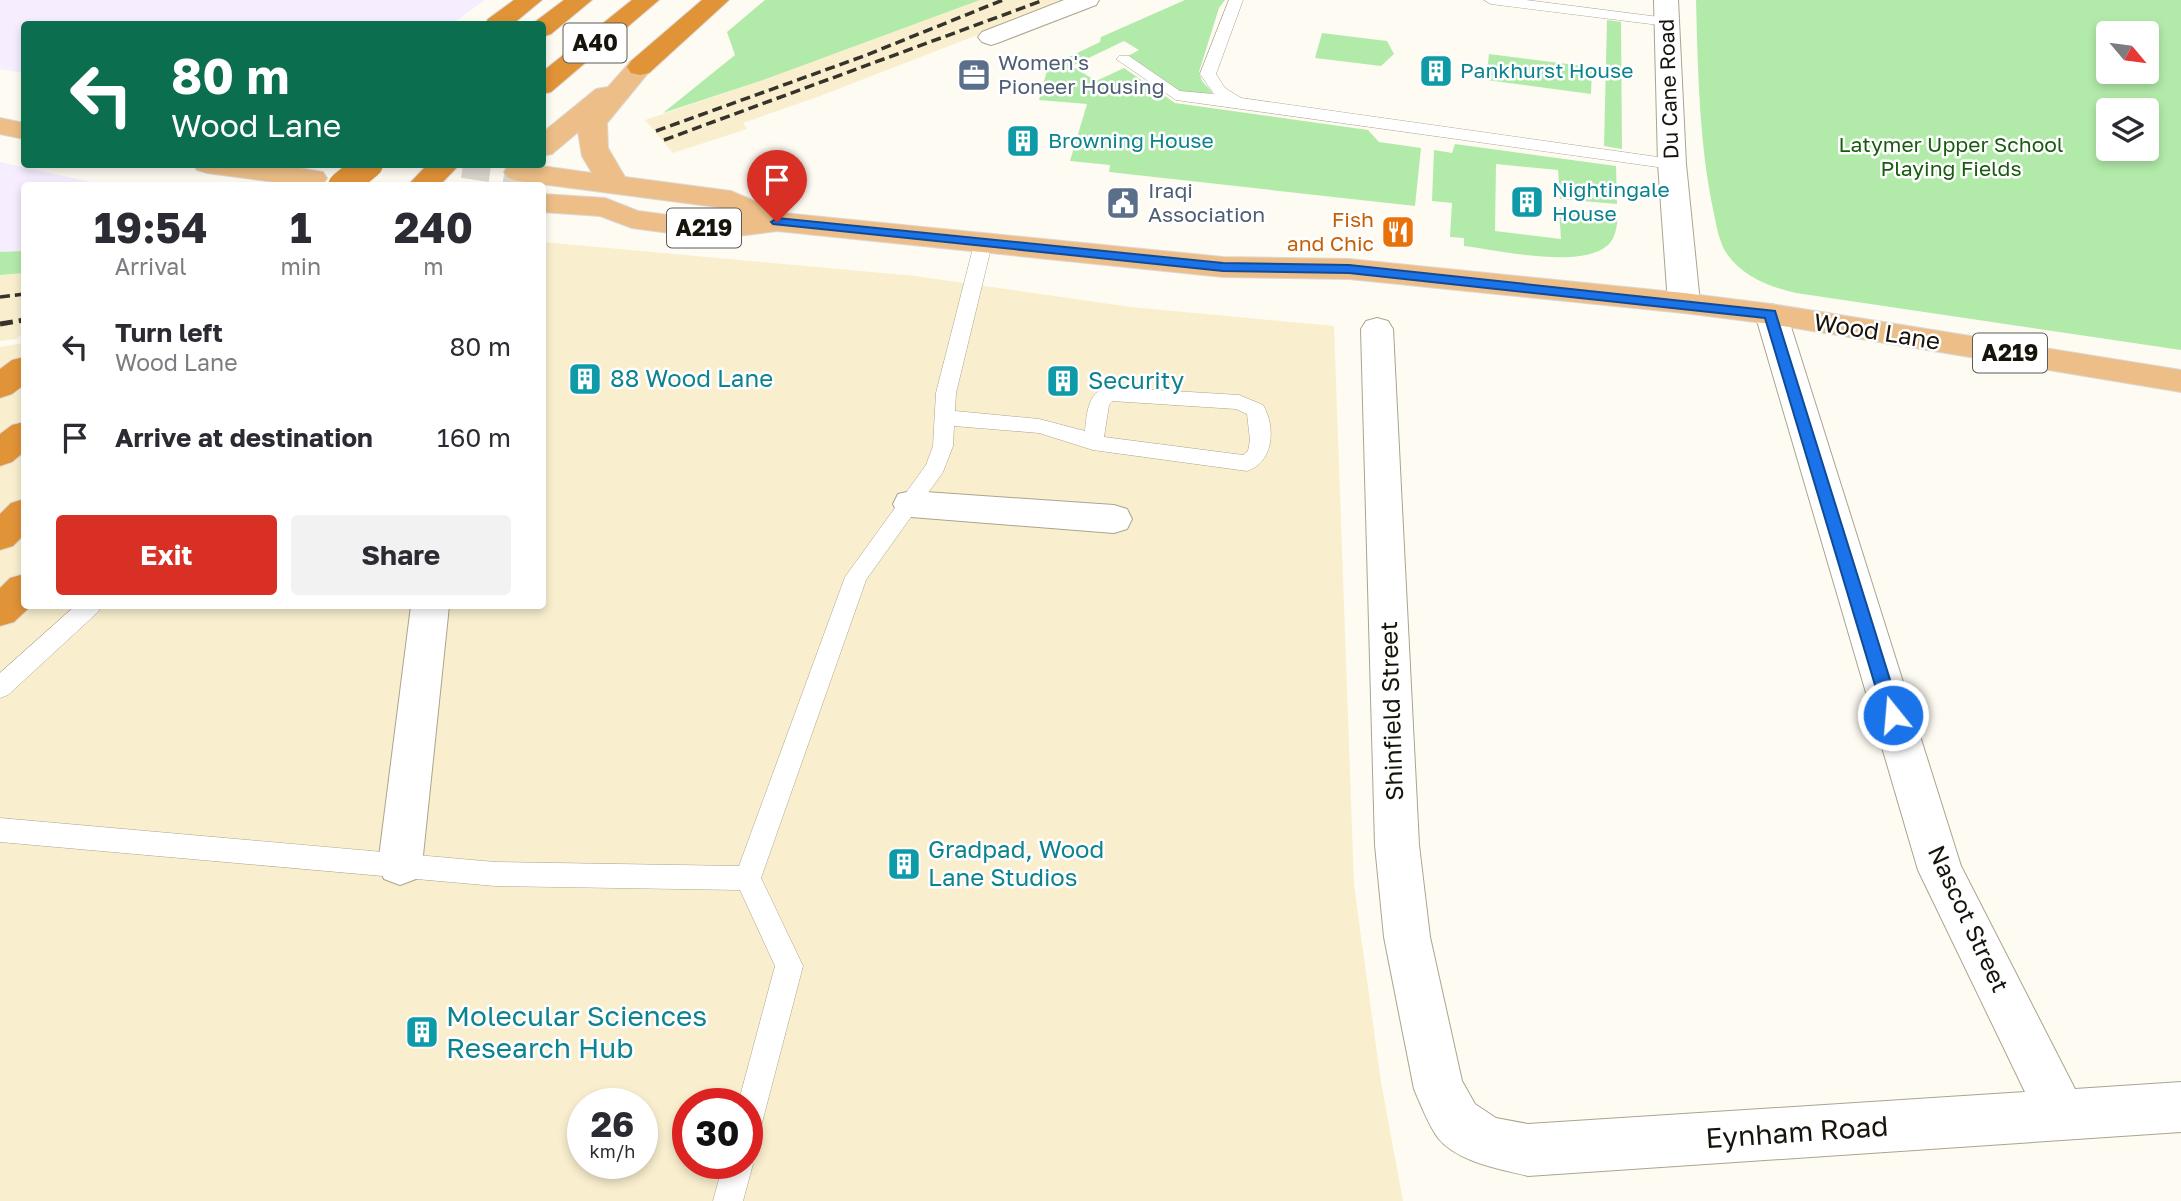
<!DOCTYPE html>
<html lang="en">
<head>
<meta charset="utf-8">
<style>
  body { margin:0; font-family:"Golos Text",sans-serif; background:#f2f2f3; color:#2b2b33; height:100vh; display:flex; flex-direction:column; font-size:26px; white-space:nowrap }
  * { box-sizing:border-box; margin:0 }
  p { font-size:23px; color:#7c7c81 }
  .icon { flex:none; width:38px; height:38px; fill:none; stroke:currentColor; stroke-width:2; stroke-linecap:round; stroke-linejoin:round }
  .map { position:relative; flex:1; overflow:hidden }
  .side { position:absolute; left:21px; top:182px; width:525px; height:427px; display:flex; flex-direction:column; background:#fff; border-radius:7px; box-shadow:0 4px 10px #0003 }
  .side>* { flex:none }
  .hud { position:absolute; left:21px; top:21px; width:525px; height:147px; border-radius:7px; box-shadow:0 4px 10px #0003; background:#0b6e4f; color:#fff; overflow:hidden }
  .needle { width:46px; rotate:119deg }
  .controls { position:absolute; left:2096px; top:21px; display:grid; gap:14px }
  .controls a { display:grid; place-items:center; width:63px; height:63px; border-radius:7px; background:#fff; box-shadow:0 4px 10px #0003; font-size:35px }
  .speed { position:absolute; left:567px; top:1088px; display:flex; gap:14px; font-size:35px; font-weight:700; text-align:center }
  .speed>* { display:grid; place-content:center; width:91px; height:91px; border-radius:50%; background:#fff; box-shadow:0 4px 10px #0003; line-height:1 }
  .speed small { font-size:18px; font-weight:400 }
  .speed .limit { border:10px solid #d22; background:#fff; color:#111 }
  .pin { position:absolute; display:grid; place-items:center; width:60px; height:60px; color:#fff; margin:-72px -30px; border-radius:50% 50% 50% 0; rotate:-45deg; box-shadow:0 0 7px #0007 }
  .pin .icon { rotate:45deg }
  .me { position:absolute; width:77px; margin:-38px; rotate:343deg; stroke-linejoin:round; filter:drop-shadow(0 0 5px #0008) }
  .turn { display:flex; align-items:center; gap:24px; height:147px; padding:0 35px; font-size:32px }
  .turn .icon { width:91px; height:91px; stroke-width:2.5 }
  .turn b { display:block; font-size:49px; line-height:60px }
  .eta { display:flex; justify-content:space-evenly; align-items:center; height:119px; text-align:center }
  .eta b { font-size:42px; font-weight:700; line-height:49px }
  .cta { display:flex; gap:14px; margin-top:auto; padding:14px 35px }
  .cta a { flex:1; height:80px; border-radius:7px; background:#d93025; color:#fff; font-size:28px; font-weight:700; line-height:80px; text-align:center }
  .cta a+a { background:#f2f2f3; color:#2b2b33 }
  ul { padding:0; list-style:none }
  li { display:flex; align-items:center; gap:21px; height:91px; padding:0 35px }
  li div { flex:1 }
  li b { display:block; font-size:26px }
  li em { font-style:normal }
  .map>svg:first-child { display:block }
  .commercial { fill:#f6edfe }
  .built { fill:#f9efcf; fill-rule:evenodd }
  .green { fill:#b2eba9; fill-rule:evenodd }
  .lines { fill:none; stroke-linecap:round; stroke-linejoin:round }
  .primary-tunnel { stroke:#dbd8d0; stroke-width:28; stroke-dasharray:28 14; stroke-linecap:butt }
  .lane-casing { stroke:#aba48d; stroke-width:1 }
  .street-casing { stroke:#aba48d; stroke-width:2 }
  .secondary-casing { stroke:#aba48d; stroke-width:2 }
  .primary-casing { stroke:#dad9d8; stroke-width:2 }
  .highway-casing { stroke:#dad9d8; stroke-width:2 }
  .lane { fill:#fff; fill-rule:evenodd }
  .street { fill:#fff; fill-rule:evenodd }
  .secondary { fill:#fff; fill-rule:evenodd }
  .primary { fill:#edbe87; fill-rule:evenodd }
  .highway { fill:#e19337; fill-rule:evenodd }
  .rail-far1 { stroke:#36332a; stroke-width:3.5; stroke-dasharray:10 5; stroke-linecap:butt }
  .rail { stroke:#36332a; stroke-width:5; stroke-dasharray:13 6; stroke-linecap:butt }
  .highway-bridge-casing { stroke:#dad9d8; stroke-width:29; stroke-linecap:butt }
  .highway-bridge { stroke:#e19337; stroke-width:28 }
  .route { fill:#1a73e8; stroke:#114b97; stroke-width:2 }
  .labels { text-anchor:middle; stroke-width:5; stroke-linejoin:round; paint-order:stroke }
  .far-service-label { font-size:21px; fill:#4e5e75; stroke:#fff; text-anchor:start }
  .far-culture-label { font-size:21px; fill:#0d838f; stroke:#fff; text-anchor:start }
  .far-street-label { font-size:21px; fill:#17140c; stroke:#fff }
  .far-park-label { font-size:21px; fill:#195b0f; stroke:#fff }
  .far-food-label { font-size:21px; fill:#c56008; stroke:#fff; text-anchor:end }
  .shield { fill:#fff; stroke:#5d5a55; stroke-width:2 }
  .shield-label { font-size:23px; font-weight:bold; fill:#17140c }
  .street-label { font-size:24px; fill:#17140c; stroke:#fff }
  .culture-label { font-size:24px; fill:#0d838f; stroke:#fff; text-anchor:start }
  .near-culture-label { font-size:28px; fill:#0d838f; stroke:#fff; text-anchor:start }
  .near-street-label { font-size:28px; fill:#17140c; stroke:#fff }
</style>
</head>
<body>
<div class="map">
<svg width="2181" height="1201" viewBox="0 0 2181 1201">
  <rect width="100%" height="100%" fill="#fefbf2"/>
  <path class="commercial" d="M 0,0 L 485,0 L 452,24 L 24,24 L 24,73 L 0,69 Z
    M 0,162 L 104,185 L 24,186 L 24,251 L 0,252 Z"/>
  <path class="built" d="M 980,0 L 1068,0 L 820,96 L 743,123 L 747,129 L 673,153 L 645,120 L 766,79 Z
    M 543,242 L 915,276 L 1131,307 L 1334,326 L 1354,885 L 1381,1082 L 1403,1201 L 0,1201 L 0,347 L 24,343 L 24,606 L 542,606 ZM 583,1104 L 642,1104 L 642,1164 L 583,1164 ZM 688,1104 L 747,1104 L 747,1164 L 688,1164 Z
    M 24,273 L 24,333 L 16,339 L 0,341 L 0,275 Z"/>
  <path class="green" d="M 765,0 L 980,0 L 766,79 L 663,113 L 735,55 L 727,32 Z
    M 1185,0 L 1225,0 L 1219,8 L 1199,72 L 1202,81 L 1212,92 L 1210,95 L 1181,92 L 1128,56 L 1139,50 L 1124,41 L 1072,66 L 1096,81 L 1124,68 L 1175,103 L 1368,130 L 1379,142 L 1421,148 L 1415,206 L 1109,172 L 1110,165 L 1070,161 L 1087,104 L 1039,100 L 1048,67 L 1100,42 L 1101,37 Z
    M 1696,0 L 2181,0 L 2181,350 L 1796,293 C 1770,287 1743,277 1727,254 C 1719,242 1717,228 1714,214 C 1699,144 1698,72 1696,0 ZM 2109,33 L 2147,33 L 2147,72 L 2109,72 ZM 2109,110 L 2147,110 L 2147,149 L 2109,149 Z
    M 1607,20 L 1621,22 L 1622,149 L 1604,146 Z
    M 1322,33 L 1387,41 L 1394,54 L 1381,66 L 1315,58 Z
    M 1489,54 L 1592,67 L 1591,94 L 1486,80 Z
    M 1455,144 L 1616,166 L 1617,204 L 1560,199 L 1558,170 L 1496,164 L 1495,231 L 1561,239 L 1559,209 L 1618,215 C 1617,225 1616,238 1608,245 C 1580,270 1499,250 1464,246 L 1464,238 L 1450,237 L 1452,203 L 1432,201 L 1434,150 L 1452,153 Z
    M 24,251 L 24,273 L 0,275 L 0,252 Z"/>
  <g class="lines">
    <path class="primary-tunnel" d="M 463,164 L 518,172"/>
    <defs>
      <path id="lane" d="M 1229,0 L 1243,0 L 1216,74 L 1225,88 L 1241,98 L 1672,159 L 1680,164 L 1672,169 L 1176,100 L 1116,59 L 1119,56 L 1129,56 L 1180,91 L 1214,94 L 1200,74 Z
        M 1484,0 L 1526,0 L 1667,18 L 1674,22 L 1667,26 L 1491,4 Z
        M 983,238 L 992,244 L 956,393 L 955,411 L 1039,419 L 1085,431 C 1087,414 1087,393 1107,387 L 1239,395 L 1263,405 C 1276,427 1274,462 1247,471 L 1093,450 L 1039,433 L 954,426 L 953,446 L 943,472 L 866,580 L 761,878 L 803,966 L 758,1138 L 747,1142 L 747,1104 L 738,1104 L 775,966 L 740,890 L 495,886 L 0,842 L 0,818 L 495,862 L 739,866 L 845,577 L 926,465 L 933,446 L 936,393 L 974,244 ZM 1112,401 L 1236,409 L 1247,414 L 1250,440 L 1248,451 L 1243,455 L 1104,437 L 1109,405 Z
        M 75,606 L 101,606 L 98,612 L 8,695 L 0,698 L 0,673 Z
        M 747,1153 L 753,1164 L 743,1201 L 713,1201 L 723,1164 L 747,1164 Z"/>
      <path id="street" d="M 1064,0 L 1099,0 L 1096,5 L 1000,42 L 991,45 L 982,42 L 978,37 L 982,32 Z
        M 1771,304 L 1782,307 L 1787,314 L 1961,866 L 2075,1089 L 2181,1082 L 2181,1132 L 1528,1176 C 1500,1169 1457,1162 1438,1138 C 1428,1124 1421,1105 1414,1089 L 1384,937 L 1375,845 L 1361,329 L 1366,321 L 1377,318 L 1388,321 L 1393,329 L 1419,845 L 1430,937 L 1462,1081 L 1475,1104 L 1496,1118 L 1528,1124 L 2025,1092 L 1918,870 L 1755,314 L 1760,307 Z
        M 911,491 L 1114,505 L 1127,509 L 1132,519 L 1127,529 L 1114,533 L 911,517 L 898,514 L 893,504 L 898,494 Z
        M 411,606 L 449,606 L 422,865 L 416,879 L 400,885 L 384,879 L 378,865 Z"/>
      <path id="secondary" d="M 1654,0 L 1678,0 L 1686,164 L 1700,303 L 1695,310 L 1684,313 L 1673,310 L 1668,303 L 1658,164 Z"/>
      <path id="primary" d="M 640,59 L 649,61 L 653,67 L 607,123 L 608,148 L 625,177 L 731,191 L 783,213 L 1223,257 L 1349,259 L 1684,293 L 1771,304 L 2181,370 L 2181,392 L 1771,324 L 1684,313 L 1349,279 L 1223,277 L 777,231 L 714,239 L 632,228 L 600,216 L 542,212 L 542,194 L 605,198 L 638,211 L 714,221 L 743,217 L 724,208 L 518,181 L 508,178 L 504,172 L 508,166 L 527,164 L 592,173 L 582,156 L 578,132 L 552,154 L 542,156 L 542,133 L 596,89 L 608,87 L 631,61 Z
        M 0,118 L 24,123 L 24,139 L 0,134 Z
        M 193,164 L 276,164 L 323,172 L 327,178 L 323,184 L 304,186 L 207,173 L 197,170 Z"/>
      <path id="highway" d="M 514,0 L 542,0 L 513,24 L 485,24 L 488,19 Z
        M 564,0 L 592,0 L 551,34 L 542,37 L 542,24 L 532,24 Z
        M 632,0 L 659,0 L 551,92 L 542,94 L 542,72 Z
        M 702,0 L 729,0 L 649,73 L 640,75 L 631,73 L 627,67 L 631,61 Z
        M 428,164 L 460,164 L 439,186 L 407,186 Z
        M 24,357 L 24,385 L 12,394 L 0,398 L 0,369 L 12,360 Z
        M 24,422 L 24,452 L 12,462 L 0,466 L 0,434 L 12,425 Z
        M 24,499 L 24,535 L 13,546 L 0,550 L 0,514 L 11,503 Z
        M 24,574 L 24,606 L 31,606 L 14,622 L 0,626 L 0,588 L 10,578 Z"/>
    </defs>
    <use href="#lane" class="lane-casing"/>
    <use href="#street" class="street-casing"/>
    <use href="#secondary" class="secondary-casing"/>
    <use href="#primary" class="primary-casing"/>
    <use href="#highway" class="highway-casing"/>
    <use href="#lane" class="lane"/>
    <use href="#street" class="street"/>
    <use href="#secondary" class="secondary"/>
    <use href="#primary" class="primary"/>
    <use href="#highway" class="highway"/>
    <path class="rail-far1" d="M 656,131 L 864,56 L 1003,0
      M 664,140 L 1044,0
      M 0,297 L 24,294"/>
    <path class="rail" d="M 0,324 L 24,320"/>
    <defs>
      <path id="highway-bridge" d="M 342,186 L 369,164"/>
    </defs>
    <use href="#highway-bridge" class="highway-bridge-casing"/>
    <use href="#highway-bridge" class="highway-bridge"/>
  </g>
  <path class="route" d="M 777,218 L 1223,263 L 1349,265 L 1775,311 L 1901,715 L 1899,720 L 1887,720 L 1884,715 L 1765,318 L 1349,273 L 1223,271 L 773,224 L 771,222 Z"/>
  <defs>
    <symbol id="building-square" viewBox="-11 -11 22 22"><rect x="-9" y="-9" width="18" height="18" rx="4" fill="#0f9aa8" stroke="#fff"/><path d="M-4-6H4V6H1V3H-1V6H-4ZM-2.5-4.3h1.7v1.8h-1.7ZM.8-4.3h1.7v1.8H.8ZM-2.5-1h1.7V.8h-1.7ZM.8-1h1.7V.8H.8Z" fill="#fff"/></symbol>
    <symbol id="office-square" viewBox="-11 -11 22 22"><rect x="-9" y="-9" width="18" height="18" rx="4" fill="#5c6f8a" stroke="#fff"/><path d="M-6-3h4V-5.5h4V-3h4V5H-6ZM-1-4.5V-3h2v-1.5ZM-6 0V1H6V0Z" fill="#fff"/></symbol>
    <symbol id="civic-square" viewBox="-11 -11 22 22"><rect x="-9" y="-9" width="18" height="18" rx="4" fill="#5c6f8a" stroke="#fff"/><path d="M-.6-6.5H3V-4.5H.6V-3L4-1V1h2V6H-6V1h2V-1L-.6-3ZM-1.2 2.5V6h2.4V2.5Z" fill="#fff"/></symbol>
    <symbol id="restaurant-square" viewBox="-11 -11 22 22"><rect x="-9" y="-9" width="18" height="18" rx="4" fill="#e8710a" stroke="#fff"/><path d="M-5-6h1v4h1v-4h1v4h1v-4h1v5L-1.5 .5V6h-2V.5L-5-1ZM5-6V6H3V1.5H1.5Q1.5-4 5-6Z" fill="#fff"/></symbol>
  </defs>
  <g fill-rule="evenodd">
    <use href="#building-square" x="1417" y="52" width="38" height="38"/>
    <use href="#office-square" x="955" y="56" width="38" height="38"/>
    <use href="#building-square" x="1004" y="122" width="38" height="38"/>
    <use href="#building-square" x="1508" y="183" width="38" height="38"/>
    <use href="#civic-square" x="1104" y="184" width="38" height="38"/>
    <use href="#restaurant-square" x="1379" y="213" width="38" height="38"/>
    <use href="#building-square" x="566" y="360" width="38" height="38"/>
    <use href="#building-square" x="1044" y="362" width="38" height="38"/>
    <use href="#building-square" x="885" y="845" width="38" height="38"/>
    <use href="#building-square" x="403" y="1013" width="38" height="38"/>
  </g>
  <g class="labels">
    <g class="far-service-label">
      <text x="998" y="70">Women's<tspan x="998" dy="24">Pioneer Housing</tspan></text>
      <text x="1148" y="198">Iraqi<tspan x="1148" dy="24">Association</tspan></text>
    </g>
    <g class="far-culture-label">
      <text x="1460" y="78">Pankhurst House</text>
      <text x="1048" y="148">Browning House</text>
      <text x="1552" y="197">Nightingale<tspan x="1552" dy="24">House</tspan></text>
    </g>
    <g class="far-street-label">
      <text transform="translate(1669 89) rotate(-92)" y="7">Du Cane Road</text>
    </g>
    <g class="far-park-label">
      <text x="1951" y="152">Latymer Upper School<tspan x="1951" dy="24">Playing Fields</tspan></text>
    </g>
    <g class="far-food-label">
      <text x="1374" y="227">Fish<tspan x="1374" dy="24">and Chic</tspan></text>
    </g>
    <g class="shield">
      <rect x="563.5" y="23.5" width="63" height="39" rx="5"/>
      <rect x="667" y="208.5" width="74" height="39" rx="5"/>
      <rect x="1973" y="333.5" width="74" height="39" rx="5"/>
    </g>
    <g class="shield-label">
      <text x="595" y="51">A40</text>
      <text x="704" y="236">A219</text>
      <text x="2010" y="361">A219</text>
    </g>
    <g class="street-label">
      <text transform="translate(1877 332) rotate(9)" y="8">Wood Lane</text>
      <text transform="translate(1392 711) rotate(-92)" y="8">Shinfield Street</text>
      <text transform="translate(1968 919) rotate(65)" y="8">Nascot Street</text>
    </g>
    <g class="culture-label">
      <text x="610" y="387">88 Wood Lane</text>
      <text x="1088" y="389">Security</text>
      <text x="928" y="858">Gradpad, Wood<tspan x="928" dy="28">Lane Studios</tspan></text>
    </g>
    <g class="near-culture-label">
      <text x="446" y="1026">Molecular Sciences<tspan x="446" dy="32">Research Hub</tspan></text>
    </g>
    <g class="near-street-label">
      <text transform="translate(1797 1132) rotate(-4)" y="10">Eynham Road</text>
    </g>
  </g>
</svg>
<div class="controls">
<a><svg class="needle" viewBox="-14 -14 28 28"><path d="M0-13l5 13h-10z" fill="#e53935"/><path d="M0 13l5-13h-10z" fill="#7c7c81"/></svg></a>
<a><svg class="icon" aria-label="layers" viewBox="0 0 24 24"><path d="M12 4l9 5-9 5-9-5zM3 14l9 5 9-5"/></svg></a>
</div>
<div class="speed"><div>26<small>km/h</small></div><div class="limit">30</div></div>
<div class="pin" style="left:777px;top:222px;background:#d93025"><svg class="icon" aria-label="arrive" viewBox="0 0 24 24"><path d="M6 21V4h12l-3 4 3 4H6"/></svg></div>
<svg class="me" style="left:1893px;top:715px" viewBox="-20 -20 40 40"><circle r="17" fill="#1a73e8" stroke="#fff" stroke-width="3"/><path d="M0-11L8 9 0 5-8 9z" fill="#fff"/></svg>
<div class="hud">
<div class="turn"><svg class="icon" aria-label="left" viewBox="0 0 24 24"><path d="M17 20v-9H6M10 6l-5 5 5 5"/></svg><div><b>80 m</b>Wood Lane</div></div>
</div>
<section class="side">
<div class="eta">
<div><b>19:54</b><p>Arrival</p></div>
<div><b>1</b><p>min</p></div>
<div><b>240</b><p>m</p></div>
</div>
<ul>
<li><svg class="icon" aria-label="left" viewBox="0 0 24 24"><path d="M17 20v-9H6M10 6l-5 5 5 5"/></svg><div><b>Turn left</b><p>Wood Lane</p></div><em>80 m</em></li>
<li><svg class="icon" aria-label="arrive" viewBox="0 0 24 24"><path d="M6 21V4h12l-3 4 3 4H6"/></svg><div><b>Arrive at destination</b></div><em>160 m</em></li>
</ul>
<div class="cta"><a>Exit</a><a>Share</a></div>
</section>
</div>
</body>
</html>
